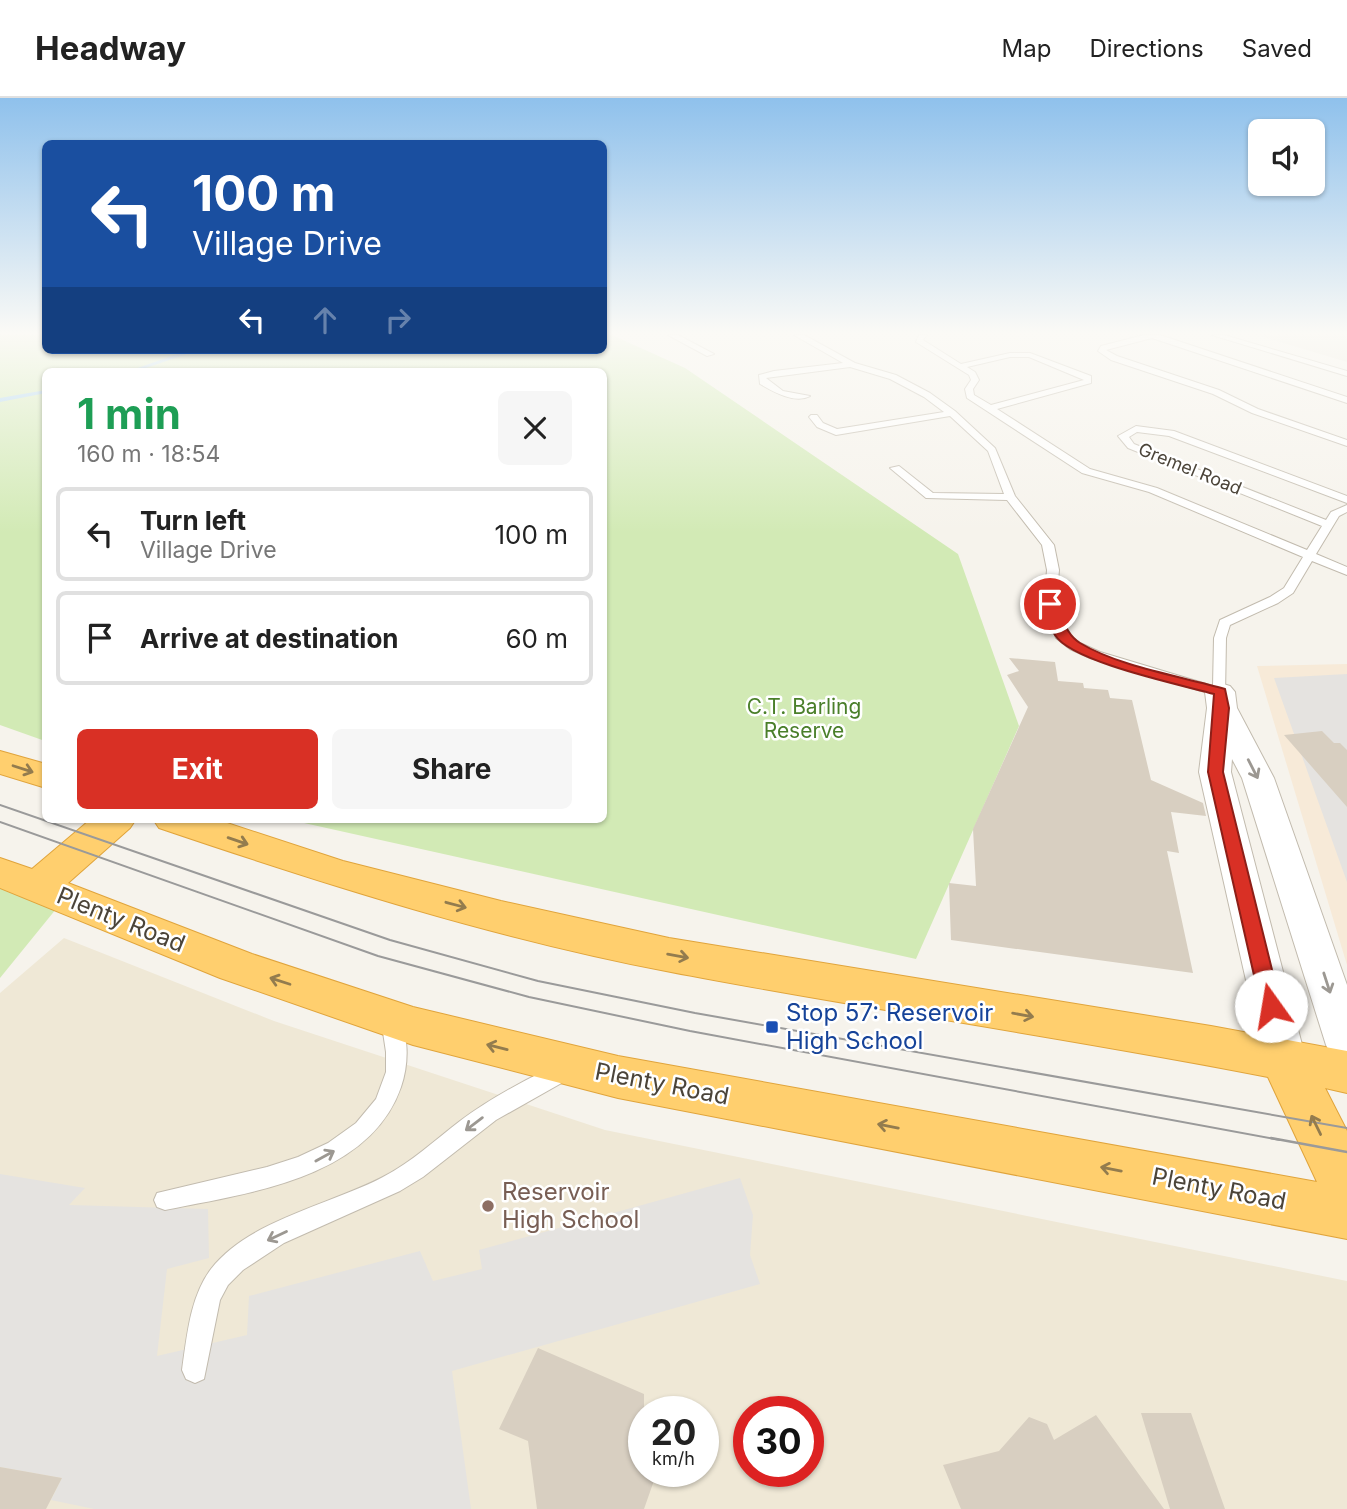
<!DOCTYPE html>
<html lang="en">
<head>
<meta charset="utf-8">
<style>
  body { margin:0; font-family:Inter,sans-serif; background:#f6f6f6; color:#222; height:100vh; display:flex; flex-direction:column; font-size:26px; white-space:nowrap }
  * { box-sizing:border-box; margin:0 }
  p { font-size:23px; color:#767676 }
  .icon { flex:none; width:38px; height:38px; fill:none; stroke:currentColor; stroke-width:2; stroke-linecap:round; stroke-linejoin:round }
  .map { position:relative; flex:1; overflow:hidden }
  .sheet { position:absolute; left:42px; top:270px; width:565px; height:455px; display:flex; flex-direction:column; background:#fff; border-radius:10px; box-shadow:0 2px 5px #0004 }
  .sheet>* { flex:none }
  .guide { position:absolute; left:42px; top:42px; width:565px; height:214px; border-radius:10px; box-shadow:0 2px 5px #0004; background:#1a4fa0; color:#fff; overflow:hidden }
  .tools { position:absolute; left:1248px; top:21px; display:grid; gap:14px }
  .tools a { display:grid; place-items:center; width:77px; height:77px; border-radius:10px; background:#fff; box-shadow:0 2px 5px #0004; font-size:35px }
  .speed { position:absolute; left:628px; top:1298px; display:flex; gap:14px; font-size:35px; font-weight:700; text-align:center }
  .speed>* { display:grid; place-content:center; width:91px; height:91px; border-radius:50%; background:#fff; box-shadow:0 2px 5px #0004; line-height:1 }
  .speed small { font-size:18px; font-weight:400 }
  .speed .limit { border:10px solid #d22; background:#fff; color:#111 }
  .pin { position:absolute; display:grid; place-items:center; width:60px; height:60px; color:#fff; margin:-30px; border:4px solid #fff; border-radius:50%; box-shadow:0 2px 7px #0007 }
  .me { position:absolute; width:77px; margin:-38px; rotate:347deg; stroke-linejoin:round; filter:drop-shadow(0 0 5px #0008) }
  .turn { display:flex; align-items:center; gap:24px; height:147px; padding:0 35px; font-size:32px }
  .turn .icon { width:91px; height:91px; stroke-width:2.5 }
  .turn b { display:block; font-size:49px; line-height:60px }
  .lanes { display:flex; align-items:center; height:66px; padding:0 35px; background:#0003; justify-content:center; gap:35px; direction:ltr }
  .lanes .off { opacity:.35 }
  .round { display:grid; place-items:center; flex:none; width:74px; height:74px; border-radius:10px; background:#f6f6f6 }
  .head { display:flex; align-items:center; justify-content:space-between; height:119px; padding:0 35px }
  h1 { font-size:42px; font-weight:700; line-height:52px; color:#1e9e55 }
  .cta { display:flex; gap:14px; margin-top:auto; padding:14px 35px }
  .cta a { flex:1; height:80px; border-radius:10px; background:#d93025; color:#fff; font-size:28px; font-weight:700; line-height:80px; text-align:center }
  .cta a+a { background:#f6f6f6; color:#222 }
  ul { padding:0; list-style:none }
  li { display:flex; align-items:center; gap:21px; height:94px; margin:0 14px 10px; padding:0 21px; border:4px solid #e0e0e0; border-radius:10px }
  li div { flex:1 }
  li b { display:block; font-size:26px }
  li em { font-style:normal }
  header { display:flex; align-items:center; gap:42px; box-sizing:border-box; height:98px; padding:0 35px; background:#fff; border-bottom:2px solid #e0e0e0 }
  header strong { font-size:33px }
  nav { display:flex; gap:38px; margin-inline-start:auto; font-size:24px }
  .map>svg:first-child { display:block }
  .residential { fill:#eae5da }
  .commercial { fill:#f7ead8 }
  .education { fill:#efe8d6; fill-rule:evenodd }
  .green { fill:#d2eab5 }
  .parking { fill:#e5e3e0 }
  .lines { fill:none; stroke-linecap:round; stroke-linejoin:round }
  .stream { fill:#a9d4f2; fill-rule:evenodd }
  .building { fill:#d8cfc1 }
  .lane-casing { stroke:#c2bbae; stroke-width:2 }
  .street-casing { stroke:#c2bbae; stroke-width:2 }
  .highway-casing { stroke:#e0a43c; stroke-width:2 }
  .lane { fill:#fff; fill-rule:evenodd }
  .street { fill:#fff; fill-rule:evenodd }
  .highway { fill:#ffcf6e; fill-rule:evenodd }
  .tram-far1 { stroke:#9a9a9a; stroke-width:2 }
  .tram { stroke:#9a9a9a; stroke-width:2.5 }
  .oneway { stroke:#937c4e }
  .oneway2 { stroke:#9c9892 }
  .route { fill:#d93025; stroke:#8d1f18; stroke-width:2 }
  .transit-dot { fill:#1a4fb4; stroke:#fff; stroke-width:2.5 }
  .education-dot { fill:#8d6e63; stroke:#fff; stroke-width:2.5 }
  .labels { text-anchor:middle; stroke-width:5; stroke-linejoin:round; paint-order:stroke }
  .far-street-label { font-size:18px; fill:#4b4439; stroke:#fff }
  .park-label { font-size:21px; fill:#4a7f2a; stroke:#fff }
  .near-street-label { font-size:24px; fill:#4b4439; stroke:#fff }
  .near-transit-label { font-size:24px; fill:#164399; stroke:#fff; text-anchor:start }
  .near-education-label { font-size:24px; fill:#785e54; stroke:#fff; text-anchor:start }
</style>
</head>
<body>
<header>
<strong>Headway</strong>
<nav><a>Map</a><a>Directions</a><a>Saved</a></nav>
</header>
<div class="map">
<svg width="1347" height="1411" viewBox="0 0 1347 1411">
  <rect width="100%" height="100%" fill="#f6f3ec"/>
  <path class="residential" d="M 1257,237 L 1347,237 L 1347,264 Z"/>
  <path class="commercial" d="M 1347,566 L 1347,867 L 1257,568 Z"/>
  <path class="education" d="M 64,840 L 274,923 L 605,1032 L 1347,1183 L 1347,1411 L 0,1411 L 0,895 ZM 644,1314 L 704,1314 L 704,1374 L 644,1374 ZM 749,1314 L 808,1314 L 808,1374 L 749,1374 Z"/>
  <path class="green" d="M 0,237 L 45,237 L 46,252 L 604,252 L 604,237 L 612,237 L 685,270 L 958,456 L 1019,628 L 916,861 L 286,721 L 604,721 L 604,273 L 46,273 L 45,643 L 0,627 Z
    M 0,774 L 65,800 L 0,880 Z"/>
  <path class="parking" d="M 1347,576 L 1347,784 L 1274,580 Z
    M 0,1076 L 85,1090 L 69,1107 L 208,1111 L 209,1160 L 167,1171 L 157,1258 L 247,1237 L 249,1198 L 420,1153 L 433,1183 L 482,1171 L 479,1152 L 740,1080 L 753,1117 L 750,1157 L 760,1186 L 452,1273 L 471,1411 L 94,1411 L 51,1402 L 62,1380 L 0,1369 Z"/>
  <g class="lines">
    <path class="stream" d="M 183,252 L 187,252 L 187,256 L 137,273 L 129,273 L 183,254 Z
      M 46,292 L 46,295 L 0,304 L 0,300 Z"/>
  </g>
  <path class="building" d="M 1009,560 L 1055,564 L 1058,583 L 1083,585 L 1084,590 L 1108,592 L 1110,600 L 1132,602 L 1151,682 L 1203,705 L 1206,718 L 1171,714 L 1179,755 L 1167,753 L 1193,875 L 951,842 L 949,785 L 976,788 L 973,731 L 1028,609 L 1007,577 L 1019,573 Z
    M 1322,633 L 1334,645 L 1340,645 L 1347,652 L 1347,709 L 1284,637 Z
    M 538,1250 L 644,1296 L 644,1374 L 657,1374 L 644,1411 L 537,1411 L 528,1343 L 499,1331 Z
    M 1141,1315 L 1191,1315 L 1225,1411 L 1170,1411 Z
    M 1096,1317 L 1164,1411 L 961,1411 L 943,1367 L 999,1353 L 1029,1319 L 1047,1326 L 1054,1342 Z
    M 0,1369 L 62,1380 L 46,1411 L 0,1411 Z"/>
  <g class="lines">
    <defs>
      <path id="lane" d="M 668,237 L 678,237 L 714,256 L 707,258 Z
        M 794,237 L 804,237 L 855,265 L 896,277 L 930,295 L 955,313 L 995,350 L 1015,398 L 1054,447 L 1059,472 L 1056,506 L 1067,535 L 1080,545 L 1100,554 L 1213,588 L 1214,540 L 1220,522 L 1270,499 L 1284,490 L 1303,459 L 1149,394 L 1082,375 L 967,300 L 965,291 L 971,282 L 969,277 L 916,244 L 919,237 L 927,237 L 923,242 L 961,266 L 1010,255 L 1030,255 L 1091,278 L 1091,285 L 997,311 L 1090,371 L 1157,390 L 1307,452 L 1322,428 L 1128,350 L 1118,338 L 1136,328 L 1174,333 L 1347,398 L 1347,405 L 1169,338 L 1137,334 L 1129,339 L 1134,346 L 1326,422 L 1331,414 L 1347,407 L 1347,414 L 1339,418 L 1316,456 L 1347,469 L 1347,477 L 1312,463 L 1293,495 L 1278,505 L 1230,527 L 1226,540 L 1225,597 L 1215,597 L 1090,560 L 1070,551 L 1056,540 L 1044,506 L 1047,472 L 1042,447 L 1007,402 L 926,400 L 890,370 L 899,368 L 933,395 L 1004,396 L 988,353 L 950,318 L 836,337 L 817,329 L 809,319 L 811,317 L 817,317 L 823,325 L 837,331 L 944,314 L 924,299 L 890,281 L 850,269 L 766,280 L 783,293 L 810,298 C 795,306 774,294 760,286 L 759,277 L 774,273 L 843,265 ZM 1010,259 L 1029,259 L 1084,282 L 991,307 L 974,297 L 973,291 L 979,282 L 975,274 L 967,269 Z
        M 1144,237 L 1160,237 L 1347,299 L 1347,305 L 1152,240 L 1106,252 L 1117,258 L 1219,292 L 1258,311 L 1347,342 L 1347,348 L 1252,315 L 1213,296 L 1111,262 L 1098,253 L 1101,248 Z
        M 1212,237 L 1224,237 L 1347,273 L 1347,278 Z
        M 391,913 L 398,916 C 409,937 409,966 401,989 C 369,1081 248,1095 165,1112 L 157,1109 L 154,1102 L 157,1095 L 267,1069 L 298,1059 L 328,1045 L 356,1025 L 376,1001 L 386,974 L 386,954 L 381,921 L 384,916 Z
        M 567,964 L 574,966 L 577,972 L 574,978 L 496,1022 L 423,1079 L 400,1093 L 284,1145 L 243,1172 L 228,1187 L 220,1202 L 204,1281 L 195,1285 L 186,1281 L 182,1272 C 187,1238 190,1199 211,1171 C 249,1122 330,1107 383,1079 C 412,1064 435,1042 460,1023 C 488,1002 535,975 567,964 Z"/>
      <path id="street" d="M 1220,585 L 1230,588 L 1235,594 L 1237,610 L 1274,680 L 1347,887 L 1347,964 L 1332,959 L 1326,947 L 1242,680 L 1232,661 L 1231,674 L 1306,962 L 1300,974 L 1285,980 L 1270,974 L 1264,962 L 1199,674 L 1207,610 L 1205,594 L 1210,588 Z"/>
      <path id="highway" d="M 0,653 L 46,666 L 46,690 L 0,676 Z
        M 91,721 L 136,721 L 130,730 L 68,785 L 252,856 L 413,909 L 618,958 L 1317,1084 L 1268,979 C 1070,940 869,912 671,874 C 497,841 327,787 159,730 L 153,721 L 215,721 L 343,763 L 501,803 L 669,840 L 1211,928 L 1347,953 L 1347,995 L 1325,990 L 1347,1033 L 1347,1141 L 618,1000 L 413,947 L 220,880 L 0,790 L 0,760 L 32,771 Z"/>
    </defs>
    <use href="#lane" class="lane-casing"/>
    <use href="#street" class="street-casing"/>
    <use href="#highway" class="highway-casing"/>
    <use href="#lane" class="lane"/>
    <use href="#street" class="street"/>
    <use href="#highway" class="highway"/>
    <path class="tram-far1" d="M 0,707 L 390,842 L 538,883 L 695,915 L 1347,1030
      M 0,724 L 378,858 L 529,899 L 690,933 L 1280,1042"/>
    <path class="tram" d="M 1271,1040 L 1347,1054"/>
  </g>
  <defs><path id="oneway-shaft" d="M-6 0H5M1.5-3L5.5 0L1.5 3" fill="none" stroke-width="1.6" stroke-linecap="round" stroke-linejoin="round" transform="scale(1.75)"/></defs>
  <g class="oneway">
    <use href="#oneway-shaft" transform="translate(23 671) rotate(18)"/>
    <use href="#oneway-shaft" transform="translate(238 743) rotate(19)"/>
    <use href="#oneway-shaft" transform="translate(456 807) rotate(15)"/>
    <use href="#oneway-shaft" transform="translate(678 858) rotate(10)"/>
    <use href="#oneway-shaft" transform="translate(280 883) rotate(-162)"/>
    <use href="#oneway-shaft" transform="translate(1023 917) rotate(10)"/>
    <use href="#oneway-shaft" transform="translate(497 949) rotate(-166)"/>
    <use href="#oneway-shaft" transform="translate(1316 1027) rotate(-116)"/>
    <use href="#oneway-shaft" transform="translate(888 1028) rotate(-169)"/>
    <use href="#oneway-shaft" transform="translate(1111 1071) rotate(-169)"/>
  </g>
  <g class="oneway2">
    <use href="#oneway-shaft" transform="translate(1253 671) rotate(63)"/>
    <use href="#oneway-shaft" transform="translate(1327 885) rotate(72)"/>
    <use href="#oneway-shaft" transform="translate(474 1026) rotate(143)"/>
    <use href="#oneway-shaft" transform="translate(325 1058) rotate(-29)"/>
    <use href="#oneway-shaft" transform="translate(277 1138) rotate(155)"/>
  </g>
  <linearGradient id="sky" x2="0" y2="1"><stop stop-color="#8fc1ec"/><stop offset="0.54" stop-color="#fbfaf6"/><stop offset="1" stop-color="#fbfaf6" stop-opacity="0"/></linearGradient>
  <rect width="1347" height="435" fill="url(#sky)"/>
  <path class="route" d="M 1050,503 C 1063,507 1061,534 1080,545 C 1120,569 1180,578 1225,591 L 1229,610 L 1223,674 L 1281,908 L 1278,913 L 1271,916 L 1264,913 L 1261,908 L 1208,674 L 1214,596 C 1182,587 1071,564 1055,537 C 1050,529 1048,516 1044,506 Z"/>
  <rect class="transit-dot" x="765" y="922" width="14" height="14" rx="3.5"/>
  <circle class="education-dot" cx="488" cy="1108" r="7"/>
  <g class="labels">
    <g class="far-street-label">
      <text transform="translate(1190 371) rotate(22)" y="6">Gremel Road</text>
    </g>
    <g class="park-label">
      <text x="804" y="616">C.T. Barling<tspan x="804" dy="24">Reserve</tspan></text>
    </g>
    <g class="near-street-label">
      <text transform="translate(121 822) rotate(22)" y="8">Plenty Road</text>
      <text transform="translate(662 986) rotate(11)" y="8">Plenty Road</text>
      <text transform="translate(1219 1091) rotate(11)" y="8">Plenty Road</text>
    </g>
    <g class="near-transit-label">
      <text x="786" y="923">Stop 57: Reservoir<tspan x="786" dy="28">High School</tspan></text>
    </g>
    <g class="near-education-label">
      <text x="502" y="1102">Reservoir<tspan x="502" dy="28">High School</tspan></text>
    </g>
  </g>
</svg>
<div class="tools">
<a><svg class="icon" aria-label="sound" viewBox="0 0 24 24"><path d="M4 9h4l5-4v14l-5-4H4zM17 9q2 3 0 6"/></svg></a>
</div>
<div class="speed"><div>20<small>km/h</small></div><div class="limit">30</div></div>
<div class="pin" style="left:1050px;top:506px;background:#d93025"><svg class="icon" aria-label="arrive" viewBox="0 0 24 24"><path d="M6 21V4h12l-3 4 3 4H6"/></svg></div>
<svg class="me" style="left:1271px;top:908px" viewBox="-20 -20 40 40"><circle r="19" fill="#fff"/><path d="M0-13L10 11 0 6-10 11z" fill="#d93025"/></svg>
<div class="guide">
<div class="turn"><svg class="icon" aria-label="left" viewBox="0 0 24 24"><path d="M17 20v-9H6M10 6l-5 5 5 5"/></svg><div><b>100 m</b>Village Drive</div></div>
<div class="lanes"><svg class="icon" aria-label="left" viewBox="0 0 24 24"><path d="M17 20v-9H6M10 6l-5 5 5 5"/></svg><svg class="icon off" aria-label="ahead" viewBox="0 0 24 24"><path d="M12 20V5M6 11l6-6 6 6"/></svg><svg class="icon off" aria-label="right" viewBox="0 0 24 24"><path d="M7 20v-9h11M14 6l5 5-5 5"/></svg></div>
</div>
<section class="sheet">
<div class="head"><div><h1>1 min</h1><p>160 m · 18:54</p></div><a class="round"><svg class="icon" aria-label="close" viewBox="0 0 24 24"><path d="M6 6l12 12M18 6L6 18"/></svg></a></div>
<ul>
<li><svg class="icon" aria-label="left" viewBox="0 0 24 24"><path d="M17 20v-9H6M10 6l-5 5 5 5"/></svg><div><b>Turn left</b><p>Village Drive</p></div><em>100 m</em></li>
<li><svg class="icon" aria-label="arrive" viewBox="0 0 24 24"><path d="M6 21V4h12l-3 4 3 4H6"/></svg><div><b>Arrive at destination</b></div><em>60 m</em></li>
</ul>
<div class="cta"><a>Exit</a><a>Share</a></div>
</section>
</div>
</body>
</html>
